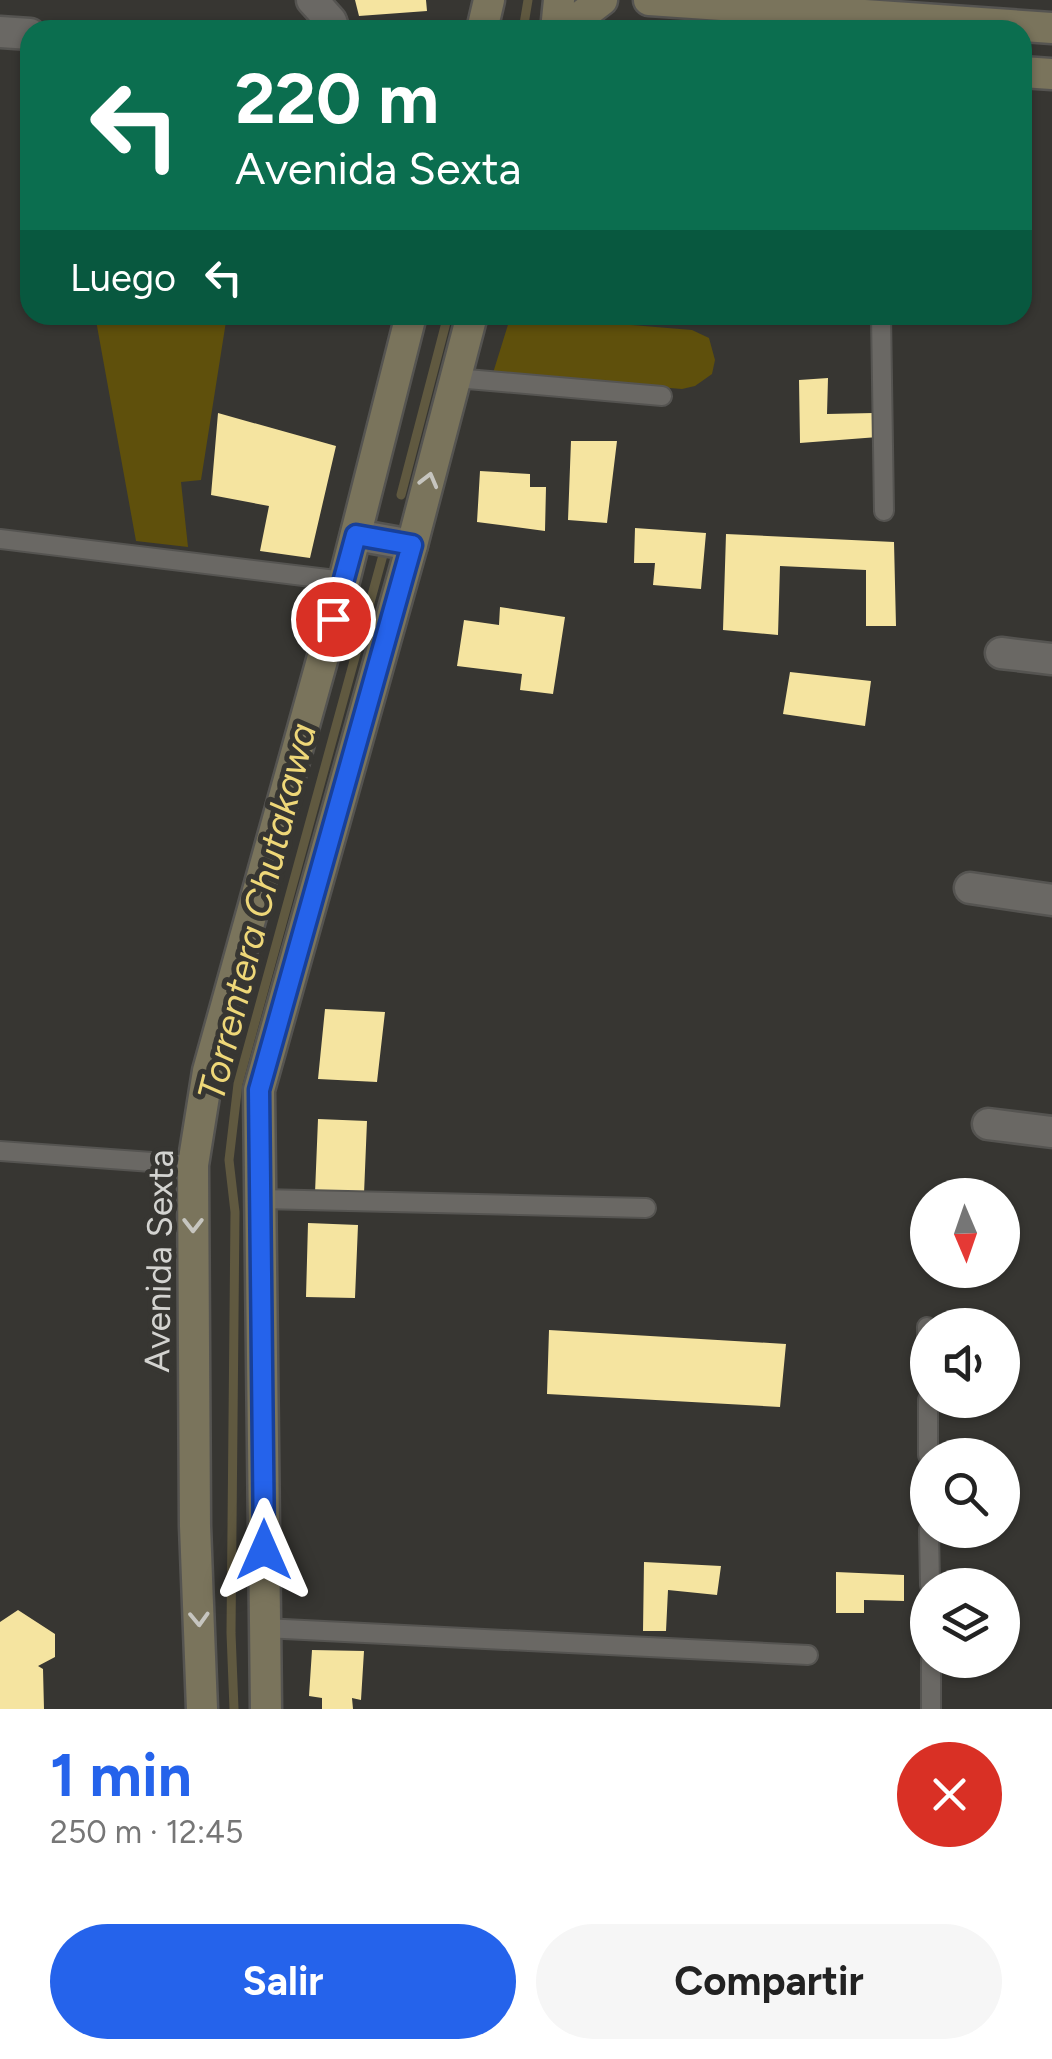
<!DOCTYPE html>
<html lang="es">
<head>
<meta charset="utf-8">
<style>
  body { margin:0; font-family:Figtree,sans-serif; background:#f6f6f6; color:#222; height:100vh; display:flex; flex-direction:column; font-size:38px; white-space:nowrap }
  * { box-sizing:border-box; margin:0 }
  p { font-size:32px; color:#767676 }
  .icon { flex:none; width:55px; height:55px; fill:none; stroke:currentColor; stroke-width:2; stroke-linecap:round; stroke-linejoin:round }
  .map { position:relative; height:1709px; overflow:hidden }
  .side { display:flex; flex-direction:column; background:#fff; flex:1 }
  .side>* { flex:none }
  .hud { position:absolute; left:20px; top:20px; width:1012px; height:305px; border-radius:30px; box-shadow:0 2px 8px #0004; background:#0b6e4f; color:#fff; overflow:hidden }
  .needle { width:65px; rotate:178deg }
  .tools { position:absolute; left:910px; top:1178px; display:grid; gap:20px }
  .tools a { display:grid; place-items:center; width:110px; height:110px; border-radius:50%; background:#fff; box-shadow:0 2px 8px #0004; font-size:50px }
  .pin { position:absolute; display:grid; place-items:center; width:85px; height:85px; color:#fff; margin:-42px; border:5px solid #fff; border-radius:50%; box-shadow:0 2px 10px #0007 }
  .me { position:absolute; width:110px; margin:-55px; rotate:0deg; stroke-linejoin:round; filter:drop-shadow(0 0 8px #0008) }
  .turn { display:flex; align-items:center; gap:35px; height:210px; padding:0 50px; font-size:45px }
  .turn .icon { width:130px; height:130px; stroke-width:2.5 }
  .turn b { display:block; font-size:70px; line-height:85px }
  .then { display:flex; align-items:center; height:95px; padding:0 50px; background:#0003; gap:20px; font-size:38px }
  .round { display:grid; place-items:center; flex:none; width:105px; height:105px; border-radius:52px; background:#f6f6f6 }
  .summary { display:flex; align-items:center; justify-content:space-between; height:170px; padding:0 50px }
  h1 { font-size:60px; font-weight:700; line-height:75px; color:#2563eb }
  .button { display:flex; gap:20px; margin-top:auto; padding:20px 50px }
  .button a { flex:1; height:115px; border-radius:60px; background:#2563eb; color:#fff; font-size:40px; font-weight:700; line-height:115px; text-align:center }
  .button a+a { background:#f6f6f6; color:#222 }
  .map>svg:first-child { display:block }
  .green { fill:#5f500c }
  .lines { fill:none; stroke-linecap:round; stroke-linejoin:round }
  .stream { stroke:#605940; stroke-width:9 }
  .building { fill:#f5e4a0 }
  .lane-casing { stroke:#555451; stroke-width:22 }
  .street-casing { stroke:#555451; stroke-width:35 }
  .secondary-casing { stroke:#555451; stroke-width:35 }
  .lane { stroke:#6a6864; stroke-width:18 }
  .street { stroke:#6a6864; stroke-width:30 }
  .secondary { stroke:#7a745c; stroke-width:30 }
  .oneway { stroke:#c6c5bf }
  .route-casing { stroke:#184099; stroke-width:25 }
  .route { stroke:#2563eb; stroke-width:18 }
  .labels { text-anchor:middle; stroke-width:10; stroke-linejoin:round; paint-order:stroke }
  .street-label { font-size:35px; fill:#d3d3d0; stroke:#373632 }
  .water-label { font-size:38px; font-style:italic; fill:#eed778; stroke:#373632 }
</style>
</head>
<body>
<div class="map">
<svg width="1052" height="1709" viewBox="0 0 1052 1709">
  <rect width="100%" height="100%" fill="#373632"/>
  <path class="green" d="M 95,315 L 227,315 L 201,480 L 181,482 L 188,547 L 136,541 Z
    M 511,315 L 692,330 L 709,338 L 715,360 L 712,374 L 695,386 L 682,389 L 493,373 Z"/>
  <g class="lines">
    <path class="stream" d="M 523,30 L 528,0
      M 401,495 L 448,315
      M 234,1709 L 231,1633 L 235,1212 L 229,1160 L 238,1084 L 383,555"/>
  </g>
  <path class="building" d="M 355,0 L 426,0 L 427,11 L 359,16 Z
    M 828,378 L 827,414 L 874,413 L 878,437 L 800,443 L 799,380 Z
    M 218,413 L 336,446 L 310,558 L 260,551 L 269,506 L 211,495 Z
    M 571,441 L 617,441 L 607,523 L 568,520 Z
    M 480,471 L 530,474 L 530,487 L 546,487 L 545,531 L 477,522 Z
    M 635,528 L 706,533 L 701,589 L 653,585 L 655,563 L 634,563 Z
    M 726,534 L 894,542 L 896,626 L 866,626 L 866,570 L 780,566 L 778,635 L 723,630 Z
    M 500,607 L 565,617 L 553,694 L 520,690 L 522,674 L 457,666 L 464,620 L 499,625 Z
    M 790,672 L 871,681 L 865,726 L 783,714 Z
    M 325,1009 L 385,1012 L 377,1082 L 318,1079 Z
    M 318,1119 L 367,1121 L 364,1194 L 315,1193 Z
    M 308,1223 L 358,1225 L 355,1298 L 306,1297 Z
    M 549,1330 L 786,1344 L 780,1407 L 547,1394 Z
    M 644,1562 L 721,1566 L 717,1595 L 668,1590 L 666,1631 L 643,1631 Z
    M 836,1572 L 904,1575 L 904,1601 L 864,1600 L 864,1613 L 836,1613 Z
    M 18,1610 L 55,1634 L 55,1657 L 38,1666 L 43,1669 L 44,1709 L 0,1709 L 0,1622 Z
    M 312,1650 L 364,1651 L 361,1700 L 352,1698 L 353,1709 L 322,1709 L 322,1698 L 309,1696 Z"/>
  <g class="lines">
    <defs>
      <path id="lane" d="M 881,315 L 884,511
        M 456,378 L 662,396
        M 0,539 L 344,581
        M 0,1151 L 193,1165
        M 261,1199 L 646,1208
        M 927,1327 L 928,1385
        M 928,1400 L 928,1455
        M 929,1530 L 930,1585
        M 264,1628 L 808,1655
        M 931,1660 L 931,1709"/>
      <path id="street" d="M 312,0 L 331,21 L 334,30
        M 0,32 L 30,34
        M 356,535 L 412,545
        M 1001,653 L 1052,659
        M 970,888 L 1052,900
        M 988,1124 L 1052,1132"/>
      <path id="secondary" d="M 649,0 L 1052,28
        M 482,30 L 489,0
        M 556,30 L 559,0
        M 563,30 L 602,0
        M 1022,72 L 1052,74
        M 202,1709 L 195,1526 L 193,1165 L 208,1071 L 344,581 L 411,315
        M 266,1709 L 259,1090 L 412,545 L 472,315"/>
    </defs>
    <use href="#lane" class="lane-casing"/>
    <use href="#street" class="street-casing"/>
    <use href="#secondary" class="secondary-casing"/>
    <use href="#lane" class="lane"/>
    <use href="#street" class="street"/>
    <use href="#secondary" class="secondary"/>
  </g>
  <defs><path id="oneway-chevron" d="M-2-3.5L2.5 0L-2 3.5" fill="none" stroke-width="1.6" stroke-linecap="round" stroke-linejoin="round" transform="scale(2.5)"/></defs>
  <g class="oneway">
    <use href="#oneway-chevron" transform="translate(429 480) rotate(-75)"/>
    <use href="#oneway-chevron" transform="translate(193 1225) rotate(90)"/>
    <use href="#oneway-chevron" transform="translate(199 1619) rotate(88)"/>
  </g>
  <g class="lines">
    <defs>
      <path id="route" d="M 264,1550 L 259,1090 L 412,545 L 356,535 L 333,619"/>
    </defs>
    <use href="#route" class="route-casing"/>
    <use href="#route" class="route"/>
  </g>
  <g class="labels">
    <g class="street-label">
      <text transform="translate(159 1261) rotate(-89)" y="12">Avenida Sexta</text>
    </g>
    <g class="water-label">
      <text transform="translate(257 912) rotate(-76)" y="13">Torrentera Chutakawa</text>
    </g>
  </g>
</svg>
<div class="tools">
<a><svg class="needle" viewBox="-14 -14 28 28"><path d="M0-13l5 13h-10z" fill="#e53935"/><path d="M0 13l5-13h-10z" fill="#767676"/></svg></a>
<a><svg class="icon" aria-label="sound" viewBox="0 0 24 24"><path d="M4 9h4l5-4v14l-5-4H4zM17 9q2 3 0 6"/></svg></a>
<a><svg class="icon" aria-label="search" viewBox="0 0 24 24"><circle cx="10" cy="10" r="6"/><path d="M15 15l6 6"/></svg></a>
<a><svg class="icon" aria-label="layers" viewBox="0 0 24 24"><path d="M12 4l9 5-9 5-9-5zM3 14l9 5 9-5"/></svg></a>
</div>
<div class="pin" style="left:333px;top:619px;background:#d93025"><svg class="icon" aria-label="arrive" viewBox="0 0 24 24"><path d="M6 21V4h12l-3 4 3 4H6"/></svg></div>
<svg class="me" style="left:264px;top:1550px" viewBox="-20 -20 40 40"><path d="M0-17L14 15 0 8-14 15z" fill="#2563eb" stroke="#fff" stroke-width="4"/></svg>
<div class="hud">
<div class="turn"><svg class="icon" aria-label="left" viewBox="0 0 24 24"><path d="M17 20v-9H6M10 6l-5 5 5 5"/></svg><div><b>220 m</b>Avenida Sexta</div></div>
<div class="then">Luego<svg class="icon" aria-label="left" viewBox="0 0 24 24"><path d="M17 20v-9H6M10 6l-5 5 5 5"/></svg></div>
</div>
</div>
<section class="side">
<div class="summary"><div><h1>1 min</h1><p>250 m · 12:45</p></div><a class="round" style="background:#d93025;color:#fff"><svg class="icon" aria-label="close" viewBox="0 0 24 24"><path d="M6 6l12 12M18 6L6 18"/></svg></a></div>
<div class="button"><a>Salir</a><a>Compartir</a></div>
</section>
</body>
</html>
